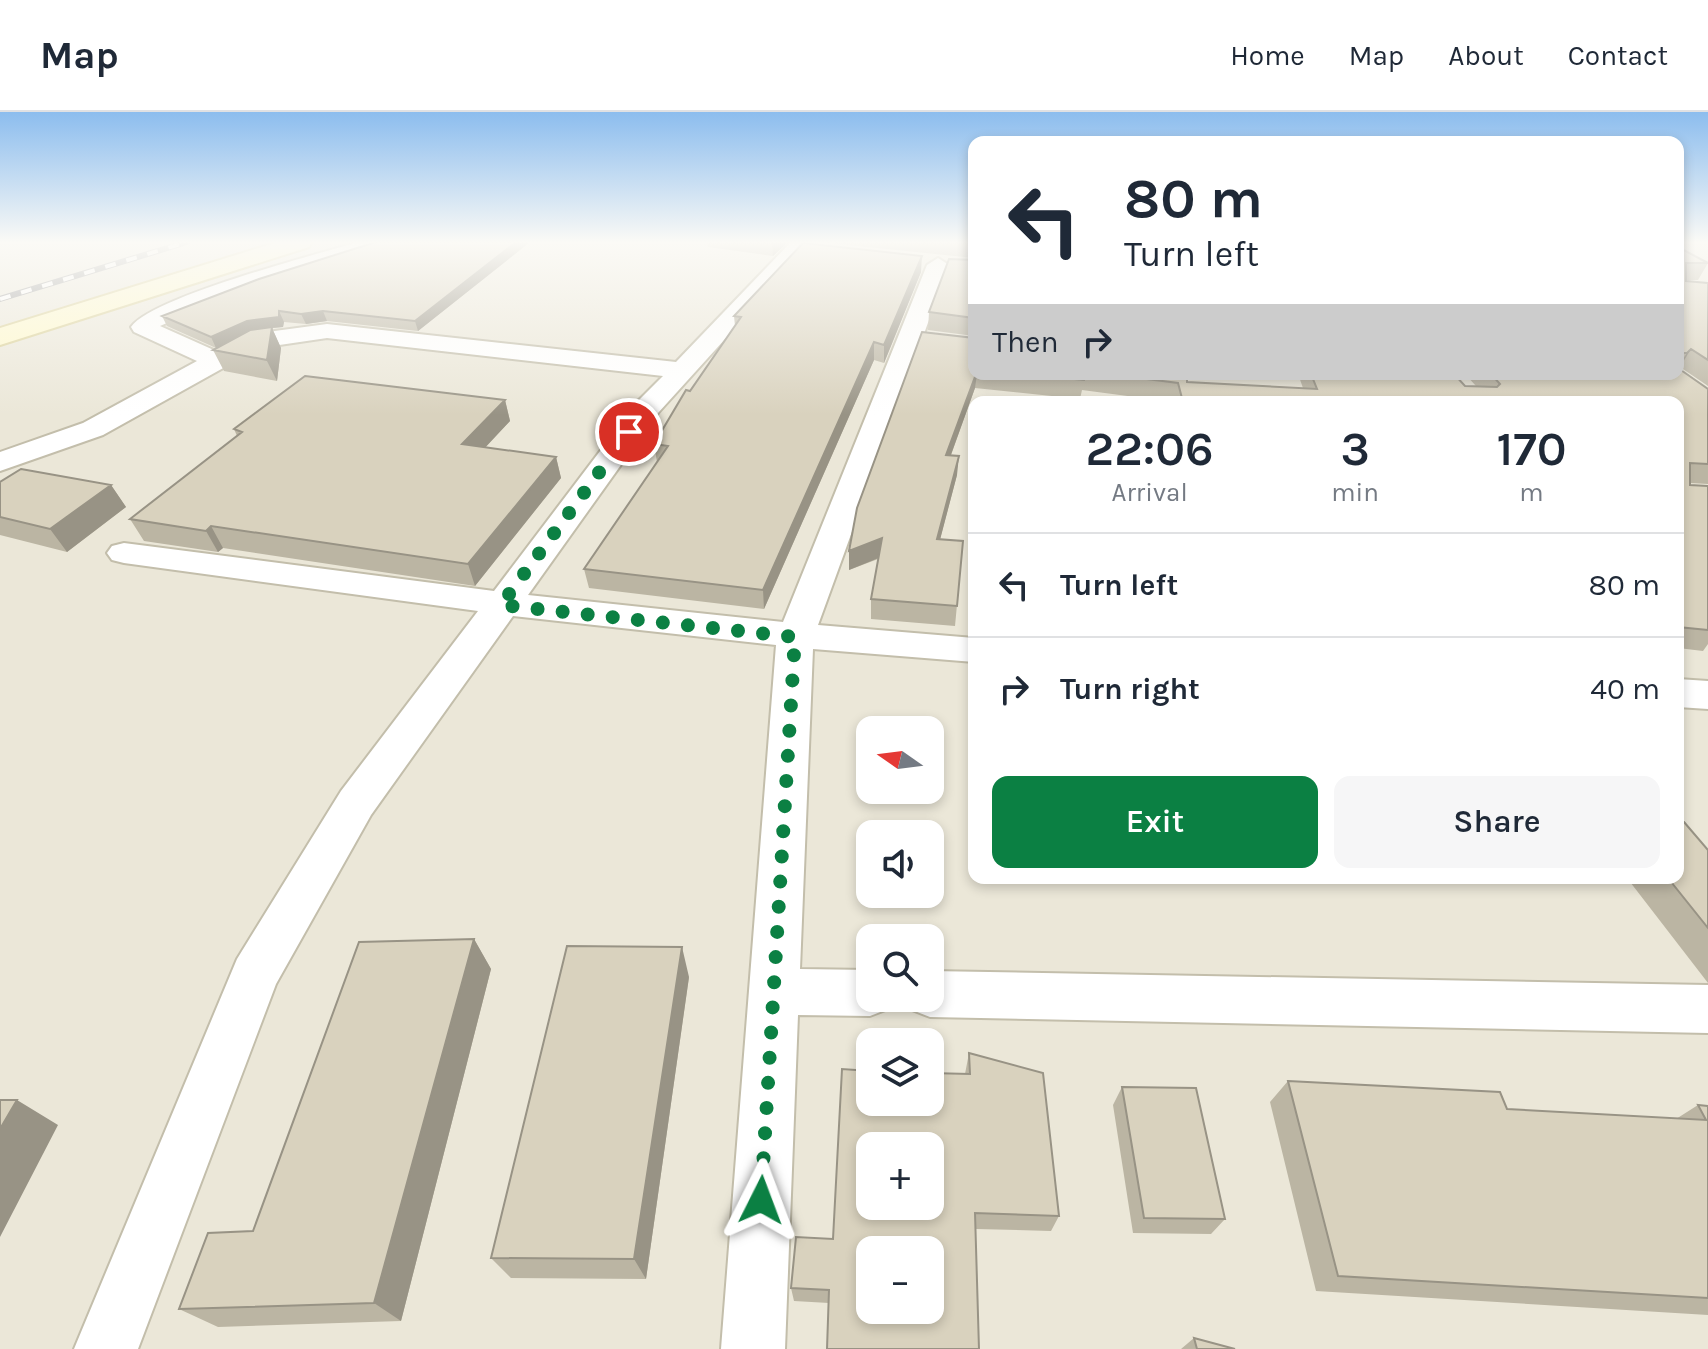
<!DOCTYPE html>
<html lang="en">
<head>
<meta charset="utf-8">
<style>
  body { margin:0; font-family:Karla,sans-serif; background:#f6f6f7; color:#1f2937; height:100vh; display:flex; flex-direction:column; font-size:30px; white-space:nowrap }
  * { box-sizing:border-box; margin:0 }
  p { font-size:26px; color:#747a83 }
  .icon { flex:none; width:44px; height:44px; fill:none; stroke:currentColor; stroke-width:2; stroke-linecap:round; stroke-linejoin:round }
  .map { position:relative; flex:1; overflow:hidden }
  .panel { position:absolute; left:968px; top:284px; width:716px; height:488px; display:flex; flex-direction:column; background:#fff; border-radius:16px; box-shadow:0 4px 12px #0003 }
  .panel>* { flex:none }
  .top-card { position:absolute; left:968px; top:24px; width:716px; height:244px; border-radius:16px; box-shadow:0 4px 12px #0003; background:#fff; color:#1f2937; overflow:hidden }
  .needle { width:52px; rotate:284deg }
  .buttons { position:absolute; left:856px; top:604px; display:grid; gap:16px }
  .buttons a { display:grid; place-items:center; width:88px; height:88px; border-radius:16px; background:#fff; box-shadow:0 4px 12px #0003; font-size:40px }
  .pin { position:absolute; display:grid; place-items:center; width:68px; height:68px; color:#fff; margin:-34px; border:4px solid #fff; border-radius:50%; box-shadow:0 2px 8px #0007 }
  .me { position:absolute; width:88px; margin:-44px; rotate:3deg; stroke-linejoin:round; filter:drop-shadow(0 0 6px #0008) }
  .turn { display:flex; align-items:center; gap:28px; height:168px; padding:0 24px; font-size:36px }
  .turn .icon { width:104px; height:104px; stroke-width:2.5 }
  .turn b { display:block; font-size:56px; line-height:68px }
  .then { display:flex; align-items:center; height:76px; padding:0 24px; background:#0003; gap:16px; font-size:30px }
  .eta { display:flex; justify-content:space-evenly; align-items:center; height:136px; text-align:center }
  .eta b { font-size:48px; font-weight:600; line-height:56px }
  .primary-button { display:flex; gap:16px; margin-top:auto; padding:16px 24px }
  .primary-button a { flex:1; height:92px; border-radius:16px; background:#0b8043; color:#fff; font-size:32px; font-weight:600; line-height:92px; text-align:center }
  .primary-button a+a { background:#f6f6f7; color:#1f2937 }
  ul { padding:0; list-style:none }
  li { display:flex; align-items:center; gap:24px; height:104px; padding:0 24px; border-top:2px solid #e0e1e3 }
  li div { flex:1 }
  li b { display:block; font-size:30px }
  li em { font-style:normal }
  header { display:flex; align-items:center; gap:48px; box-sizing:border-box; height:112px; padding:0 40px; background:#fff; border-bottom:2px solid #e0e1e3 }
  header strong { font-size:38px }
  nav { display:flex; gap:44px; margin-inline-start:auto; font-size:28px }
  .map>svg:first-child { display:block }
  .residential { fill:#ebe7d8; fill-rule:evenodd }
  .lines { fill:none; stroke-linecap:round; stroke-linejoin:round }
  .street-casing { stroke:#c3beab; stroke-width:4 }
  .secondary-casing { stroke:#dad096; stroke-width:4 }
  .street { fill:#fff; fill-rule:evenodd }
  .secondary { fill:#fff9cb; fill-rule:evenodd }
  .rail-casing { stroke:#999; stroke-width:6 }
  .rail { stroke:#fff; stroke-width:4; stroke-dasharray:11; stroke-linecap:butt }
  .wall { fill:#bbb5a3 }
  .shaded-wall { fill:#989385 }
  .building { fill:#d9d2be; stroke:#989385; stroke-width:2; fill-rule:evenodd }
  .route { stroke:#0b8043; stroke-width:14; stroke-dasharray:0 25.2 }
</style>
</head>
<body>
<header>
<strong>Map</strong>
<nav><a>Home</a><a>Map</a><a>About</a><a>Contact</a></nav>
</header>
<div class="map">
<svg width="1708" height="1237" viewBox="0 0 1708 1237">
  <rect width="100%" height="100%" fill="#f6f4ea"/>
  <path class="residential" d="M 0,130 L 974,130 L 974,262 L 1678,262 L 1678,130 L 1708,130 L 1708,1237 L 0,1237 ZM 974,290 L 1678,290 L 1678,766 L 974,766 ZM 870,618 L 930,618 L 930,678 L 870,678 ZM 870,722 L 930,722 L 930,782 L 870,782 ZM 870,826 L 930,826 L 930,886 L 870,886 ZM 870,930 L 930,930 L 930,990 L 870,990 ZM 870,1034 L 930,1034 L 930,1094 L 870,1094 ZM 870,1138 L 930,1138 L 930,1198 L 870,1198 Z"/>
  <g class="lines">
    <defs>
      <path id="street" d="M 358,130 L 389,130 L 386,134 L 222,187 L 160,214 L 216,239 L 253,222 L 327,212 L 676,250 L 791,130 L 813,130 L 658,301 L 528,483 L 783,510 L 927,153 L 938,146 L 949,153 L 818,513 L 974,526 L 974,550 L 813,537 L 800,857 L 870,858 L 870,886 L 893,886 L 888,897 L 870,904 L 798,903 L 785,1237 L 721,1237 L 776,533 L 513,504 L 371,703 L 276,872 L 138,1237 L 74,1237 L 237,847 L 341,679 L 478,499 L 124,451 L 112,448 L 107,441 L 112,434 L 124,431 L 494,479 L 638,289 L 663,264 L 327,226 L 259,236 L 103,323 L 0,359 L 0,340 L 83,311 L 197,249 L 134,220 L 131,215 C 152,185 315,143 358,130 Z
        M 1678,567 L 1708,569 L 1708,597 L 1678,595 Z
        M 930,859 L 1708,873 L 1708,921 L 930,905 L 912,898 L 907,886 L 930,886 Z"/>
      <path id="secondary" d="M 278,130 L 312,130 L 309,135 L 0,233 L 0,216 Z"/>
    </defs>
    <use href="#street" class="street-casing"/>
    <use href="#secondary" class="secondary-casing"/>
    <use href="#street" class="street"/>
    <use href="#secondary" class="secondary"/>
    <defs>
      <path id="rail" d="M 0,187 L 187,130"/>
    </defs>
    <use href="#rail" class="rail-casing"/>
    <use href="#rail" class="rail"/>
  </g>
  <path class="wall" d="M 530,130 L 418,219 L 327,209 L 306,212 L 284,210 L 283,215 L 272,216 L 281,236 L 277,269 L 224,259 L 213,238 L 231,229 L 216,236 L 167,214 L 162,204 Z
    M 707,130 L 788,130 L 773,144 L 708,135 Z
    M 819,130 L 974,130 L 974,146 Z
    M 1678,135 L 1708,151 L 1698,168 L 1686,168 L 1686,169 L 1708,171 L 1708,274 L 1680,255 L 1679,256 L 1708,277 L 1708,372 L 1690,371 L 1690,373 L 1708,374 L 1708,532 L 1703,539 L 1678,536 L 1678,290 L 1173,290 L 1082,278 L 1080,287 L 975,276 L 951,343 L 957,363 L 940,427 L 963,429 L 955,514 L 871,507 L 871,487 L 878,447 L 849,458 L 974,262 L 1187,262 L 1187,270 L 1303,276 L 1298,262 L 1454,262 L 1465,274 L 1476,274 L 1465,262 L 1678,262 Z
    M 974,148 L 974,224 L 928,218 L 929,200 Z
    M 921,160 L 884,251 L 874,248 L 764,497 L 589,476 L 584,457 L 657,350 L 654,332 L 735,214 L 734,204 Z
    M 505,288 L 510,309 L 485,335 L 556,345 L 561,366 L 475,474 L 223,436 L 218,440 L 144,429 L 130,407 L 237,324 L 234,317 Z
    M 0,370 L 111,373 L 126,395 L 67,440 L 0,423 Z
    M 1708,738 L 1708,871 L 1627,766 L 1678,766 Z
    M 474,827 L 491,857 L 401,1209 L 218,1215 L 179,1197 L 253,1119 Z
    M 689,865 L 646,1167 L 511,1166 L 491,1146 Z
    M 969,941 L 1059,1104 L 1051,1119 L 976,1117 L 829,1191 L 794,1189 L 791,1176 L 833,1127 L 965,962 Z
    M 1288,969 L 1507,997 L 1676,1007 L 1698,993 L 1708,994 L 1708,1203 L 1316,1179 L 1270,990 Z
    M 1122,975 L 1225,1107 L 1211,1122 L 1133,1121 L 1113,993 Z
    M 1194,1226 L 1235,1237 L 1181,1237 Z"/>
  <path class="shaded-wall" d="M 516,130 L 530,130 L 418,219 L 415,209 Z
    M 772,130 L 788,130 L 773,144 Z
    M 922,144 L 921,160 L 884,251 L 884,233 Z
    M 279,199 L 284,210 L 283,215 L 272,216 L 281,236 L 277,269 L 252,219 L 216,236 L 211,225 L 247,209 Z
    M 323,199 L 327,209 L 306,212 L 301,202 Z
    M 874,230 L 874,248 L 764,497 L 763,478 Z
    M 1691,237 L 1680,255 L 1678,257 L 1678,254 L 1687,241 Z
    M 976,262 L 977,262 L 975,276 L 944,362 L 946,343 Z
    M 505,288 L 510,309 L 469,353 L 462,332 Z
    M 959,344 L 957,363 L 935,447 L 937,427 Z
    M 556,345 L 561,366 L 475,474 L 468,452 Z
    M 111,373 L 126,395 L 67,440 L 50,417 Z
    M 211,414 L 223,436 L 218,440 L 206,419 Z
    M 882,426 L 881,445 L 849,458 L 849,439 Z
    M 474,827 L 491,857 L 401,1209 L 374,1191 Z
    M 682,835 L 689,865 L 646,1167 L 634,1147 Z
    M 17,988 L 58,1013 L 0,1125 L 0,1017 Z"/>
  <path class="building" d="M 376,130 L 516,130 L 415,209 L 323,199 L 301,202 L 279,199 L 279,205 L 247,209 L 211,225 L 162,204 L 259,167 Z
    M 803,131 L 922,144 L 884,233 L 874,230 L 763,478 L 584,457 L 668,334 L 654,332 L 686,278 L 690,279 L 741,205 L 734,204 Z
    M 1678,135 L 1708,151 L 1686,151 L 1686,169 L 1708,171 L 1708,248 L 1691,237 L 1687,241 L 1678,241 Z
    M 949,147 L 974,148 L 974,206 L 929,200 Z
    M 272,215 L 267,248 L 213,238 L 250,218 Z
    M 922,220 L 974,226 L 974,262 L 976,262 L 946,343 L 959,344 L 937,427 L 963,429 L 957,494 L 871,487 L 882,426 L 849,439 L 857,396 Z
    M 1678,256 L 1708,277 L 1708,352 L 1690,351 L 1690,373 L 1708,374 L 1708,518 L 1678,515 L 1678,290 L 1183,290 L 1178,271 L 1107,262 L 1187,262 L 1187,270 L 1317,277 L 1311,262 L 1454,262 L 1465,274 L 1497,275 L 1500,272 L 1491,262 L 1678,262 Z
    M 1020,262 L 1085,262 L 1084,268 Z
    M 305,264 L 505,288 L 462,332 L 556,345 L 468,452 L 211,414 L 206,419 L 130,407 L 242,320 L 234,317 Z
    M 21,357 L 111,373 L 50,417 L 0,405 L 0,370 Z
    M 1684,710 L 1708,738 L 1708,816 L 1668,766 L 1678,766 L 1678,711 Z
    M 474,827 L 374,1191 L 179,1197 L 208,1121 L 253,1119 L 359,830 Z
    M 567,834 L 682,835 L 634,1147 L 491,1146 Z
    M 969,941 L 1043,961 L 1059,1104 L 975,1101 L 979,1237 L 827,1237 L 829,1178 L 791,1176 L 796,1125 L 833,1127 L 842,957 L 870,959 L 870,990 L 930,990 L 930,961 L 970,962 ZM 870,1034 L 930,1034 L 930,1094 L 870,1094 ZM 870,1138 L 930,1138 L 930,1198 L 870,1198 Z
    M 1288,969 L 1500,980 L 1507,997 L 1706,1008 L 1698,993 L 1708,994 L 1708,1186 L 1338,1164 Z
    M 1122,975 L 1196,976 L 1225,1107 L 1144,1106 Z
    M 0,988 L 17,988 L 0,1017 Z
    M 1194,1226 L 1235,1237 L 1197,1237 Z"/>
  <linearGradient id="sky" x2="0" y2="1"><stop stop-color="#8cbdee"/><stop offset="0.43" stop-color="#fbfaf6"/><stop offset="1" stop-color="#fbfaf6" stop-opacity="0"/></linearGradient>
  <rect width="1708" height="303" fill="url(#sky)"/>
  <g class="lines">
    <path class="route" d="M 629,320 L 501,493 L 795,525 L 761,1088"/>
  </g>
</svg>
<div class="buttons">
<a><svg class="needle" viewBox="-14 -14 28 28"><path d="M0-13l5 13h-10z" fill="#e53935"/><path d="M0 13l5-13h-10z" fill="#747a83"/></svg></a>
<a><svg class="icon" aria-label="sound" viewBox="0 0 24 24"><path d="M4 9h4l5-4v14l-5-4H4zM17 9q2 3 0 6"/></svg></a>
<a><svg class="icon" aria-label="search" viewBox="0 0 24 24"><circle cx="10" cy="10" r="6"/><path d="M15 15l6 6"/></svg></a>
<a><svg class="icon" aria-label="layers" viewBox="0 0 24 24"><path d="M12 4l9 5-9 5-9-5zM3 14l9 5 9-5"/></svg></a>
<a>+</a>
<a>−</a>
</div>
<div class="pin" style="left:629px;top:320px;background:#d93025"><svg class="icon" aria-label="arrive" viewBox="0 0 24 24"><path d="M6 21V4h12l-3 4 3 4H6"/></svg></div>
<svg class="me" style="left:761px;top:1088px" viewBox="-20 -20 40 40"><path d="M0-17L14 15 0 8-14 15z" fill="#0b8043" stroke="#fff" stroke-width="4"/></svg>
<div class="top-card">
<div class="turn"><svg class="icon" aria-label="left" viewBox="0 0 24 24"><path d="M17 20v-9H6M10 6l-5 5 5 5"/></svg><div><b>80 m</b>Turn left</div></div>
<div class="then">Then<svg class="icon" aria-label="right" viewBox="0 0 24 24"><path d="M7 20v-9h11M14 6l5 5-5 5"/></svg></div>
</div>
<section class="panel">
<div class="eta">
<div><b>22:06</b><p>Arrival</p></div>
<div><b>3</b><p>min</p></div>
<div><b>170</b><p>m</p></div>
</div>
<ul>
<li><svg class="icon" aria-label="left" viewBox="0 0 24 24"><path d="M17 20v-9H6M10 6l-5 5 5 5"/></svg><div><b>Turn left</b></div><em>80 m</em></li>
<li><svg class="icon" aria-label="right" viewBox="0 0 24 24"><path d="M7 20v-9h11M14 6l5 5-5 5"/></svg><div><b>Turn right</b></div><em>40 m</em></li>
</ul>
<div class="primary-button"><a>Exit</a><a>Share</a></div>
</section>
</div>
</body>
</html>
